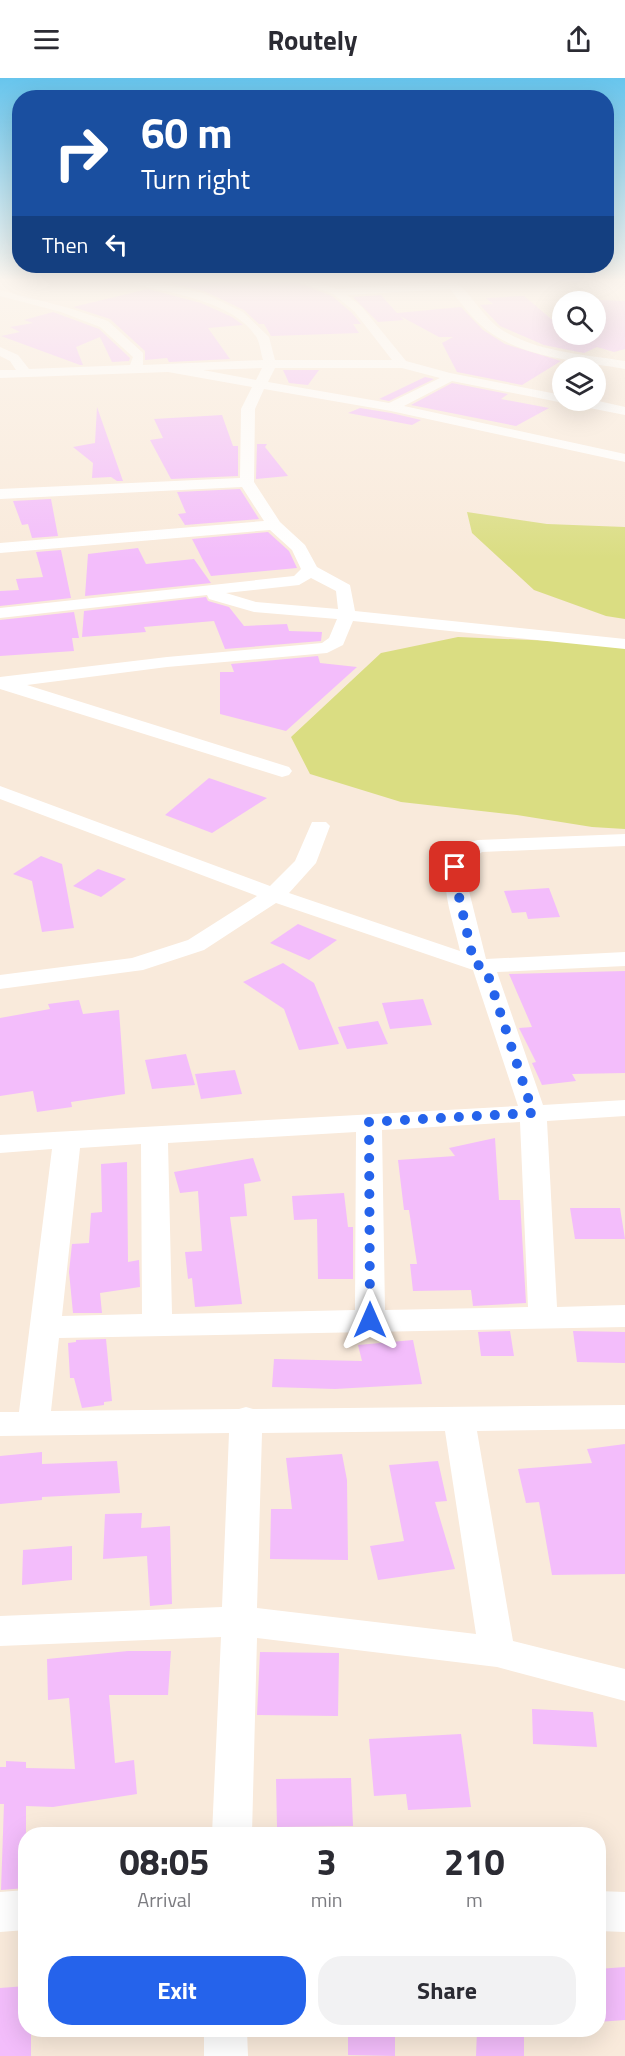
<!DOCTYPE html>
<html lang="en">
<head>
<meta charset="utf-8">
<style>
  body { margin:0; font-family:"Titillium Web",sans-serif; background:#f2f2f3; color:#2b2b33; height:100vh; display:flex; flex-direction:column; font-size:22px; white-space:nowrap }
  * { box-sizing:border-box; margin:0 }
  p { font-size:20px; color:#7c7c81 }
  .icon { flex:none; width:33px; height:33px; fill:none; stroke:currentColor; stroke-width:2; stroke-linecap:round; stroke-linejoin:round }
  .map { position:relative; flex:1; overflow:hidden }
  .side { position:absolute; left:18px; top:1749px; width:588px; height:210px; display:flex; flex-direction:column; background:#fff; border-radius:24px; box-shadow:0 6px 24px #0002 }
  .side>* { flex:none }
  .banner { position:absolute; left:12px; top:12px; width:602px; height:183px; border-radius:24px; box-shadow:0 6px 24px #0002; background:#1a4fa0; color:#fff; overflow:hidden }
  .controls { position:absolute; left:552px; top:213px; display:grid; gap:12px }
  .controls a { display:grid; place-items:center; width:54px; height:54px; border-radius:50%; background:#fff; box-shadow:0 6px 24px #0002; font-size:30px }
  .pin { position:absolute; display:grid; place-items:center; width:51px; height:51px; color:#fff; margin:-26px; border-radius:12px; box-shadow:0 3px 9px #0006 }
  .me { position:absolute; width:66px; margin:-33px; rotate:0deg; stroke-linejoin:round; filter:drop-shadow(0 0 4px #0008) }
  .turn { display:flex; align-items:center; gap:21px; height:126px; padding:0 30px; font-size:27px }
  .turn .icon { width:78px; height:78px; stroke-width:2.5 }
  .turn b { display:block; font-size:42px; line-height:51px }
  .then { display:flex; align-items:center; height:57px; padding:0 30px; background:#0003; gap:12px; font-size:22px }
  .eta { display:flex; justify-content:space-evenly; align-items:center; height:102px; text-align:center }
  .eta b { font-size:36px; font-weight:700; line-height:42px }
  .action { display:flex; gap:12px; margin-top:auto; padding:12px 30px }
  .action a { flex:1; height:69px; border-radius:24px; background:#2563eb; color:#fff; font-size:24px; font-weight:700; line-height:69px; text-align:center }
  .action a+a { background:#f2f2f3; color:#2b2b33 }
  header { display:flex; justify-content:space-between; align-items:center; height:78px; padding:0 30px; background:#fff; font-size:27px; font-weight:700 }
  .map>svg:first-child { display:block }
  .green { fill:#dadd82 }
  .building { fill:#f3bdfb }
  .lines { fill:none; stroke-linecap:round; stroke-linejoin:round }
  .street { fill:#fff; fill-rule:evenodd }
  .route { stroke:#2563eb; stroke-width:10; stroke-dasharray:0 18 }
</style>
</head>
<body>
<header><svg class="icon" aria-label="menu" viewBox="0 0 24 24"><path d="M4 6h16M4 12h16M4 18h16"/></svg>Routely<svg class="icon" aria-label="share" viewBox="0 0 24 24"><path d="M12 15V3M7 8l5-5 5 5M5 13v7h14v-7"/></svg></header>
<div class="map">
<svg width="625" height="1978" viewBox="0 0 625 1978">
  <rect width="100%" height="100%" fill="#f9eadb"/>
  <path class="green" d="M 467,434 L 547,446 L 625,449 L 625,541 L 606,538 L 534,512 L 472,455 Z
    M 458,559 L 625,566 L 625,751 L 592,749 L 517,737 L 401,724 L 310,696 L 291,659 L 381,575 Z"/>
  <path class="building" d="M 177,204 L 296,204 L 332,218 L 352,235 L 361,246 L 353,246 L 359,255 L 271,258 L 264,246 L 259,246 L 244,232 L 204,213 L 170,205 Z
    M 148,211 L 201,225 L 232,239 L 243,247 L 208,250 L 230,281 L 169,284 L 167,280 L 145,282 L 145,273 L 110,241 L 73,229 Z
    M 381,217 L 397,235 L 461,229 L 483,252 L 505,266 L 561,283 L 522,307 L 457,294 L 442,265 L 453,259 L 439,259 L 400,238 L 404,242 L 378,244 L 353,219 Z
    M 524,218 L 562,250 L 562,256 L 571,257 L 596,256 L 596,224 L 577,224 L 577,221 L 625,223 L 625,271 L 614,274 L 597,269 L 584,275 L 544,267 L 500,248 L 480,227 L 493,226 L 486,220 Z
    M 53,234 L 99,251 L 130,280 L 129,283 L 112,284 L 100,259 L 76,269 L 83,287 L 80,287 L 1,258 L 20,254 L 10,249 L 33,245 L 24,242 Z
    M 283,292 L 319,292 L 308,307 L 289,305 Z
    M 425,299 L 434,301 L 389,323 L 379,321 Z
    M 452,305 L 508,316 L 501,321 L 549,330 L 516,348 L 411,327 Z
    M 97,329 L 123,403 L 117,403 L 111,399 L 92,400 L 93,385 L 73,369 L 95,365 Z
    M 360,330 L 391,335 L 421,342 L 412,347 L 348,335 Z
    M 222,337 L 233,368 L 238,368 L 238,398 L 171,401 L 150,362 L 163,360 L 154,341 Z
    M 257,366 L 267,366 L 265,369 L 288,398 L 256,401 Z
    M 240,411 L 259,441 L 185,447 L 178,436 L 186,435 L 177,414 Z
    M 51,421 L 58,458 L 32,460 L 28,446 L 22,447 L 13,423 Z
    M 268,454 L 289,473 L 297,490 L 211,498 L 192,461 Z
    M 138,470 L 146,486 L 194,481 L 211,505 L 85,518 L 88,476 Z
    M 61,472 L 71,520 L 0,528 L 0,513 L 19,512 L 16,501 L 43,499 L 36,474 Z
    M 206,519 L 208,523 L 229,529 L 244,548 L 287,546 L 289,553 L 322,554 L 321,563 L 225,571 L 214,543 L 144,549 L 146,554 L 82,559 L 84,533 Z
    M 74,534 L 79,560 L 72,560 L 74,573 L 0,578 L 0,542 Z
    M 318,578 L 320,585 L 357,589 L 286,653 L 220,636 L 220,594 L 234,594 L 231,586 Z
    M 209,700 L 267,720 L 212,755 L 165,737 Z
    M 41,778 L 62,786 L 74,850 L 42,854 L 32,803 L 13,796 Z
    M 98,791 L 126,801 L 101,819 L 73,808 Z
    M 549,810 L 560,839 L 528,841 L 526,834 L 512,835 L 504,813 Z
    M 298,846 L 337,862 L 309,882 L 270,865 Z
    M 283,885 L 314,905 L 339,966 L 299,972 L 284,931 L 243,904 Z
    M 625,893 L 625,995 L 572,996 L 576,1003 L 542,1007 L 532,985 L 536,984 L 519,950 L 532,949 L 509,896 Z
    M 423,921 L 432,947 L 390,951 L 382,925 Z
    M 79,922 L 83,936 L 119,932 L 125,1016 L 71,1024 L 72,1029 L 37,1034 L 33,1013 L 0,1018 L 0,940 L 50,931 L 48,926 Z
    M 378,943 L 388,966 L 347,971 L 338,949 Z
    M 186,976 L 195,1007 L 152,1011 L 145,982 Z
    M 235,992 L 242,1016 L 201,1021 L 195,996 Z
    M 495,1060 L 499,1122 L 520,1122 L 526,1225 L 473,1228 L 471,1212 L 413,1213 L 410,1186 L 417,1186 L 409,1132 L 404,1132 L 398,1082 L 455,1078 L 449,1070 Z
    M 253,1080 L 261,1103 L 244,1106 L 247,1138 L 230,1139 L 242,1226 L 195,1229 L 192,1200 L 188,1201 L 185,1174 L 202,1173 L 198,1113 L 180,1115 L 174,1094 Z
    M 127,1084 L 128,1184 L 139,1182 L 140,1209 L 100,1215 L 102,1235 L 73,1235 L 69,1194 L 72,1166 L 89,1165 L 91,1135 L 102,1134 L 101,1086 Z
    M 344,1115 L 348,1149 L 353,1149 L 353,1201 L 318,1201 L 317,1141 L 294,1142 L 292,1118 Z
    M 570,1130 L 620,1130 L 625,1161 L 575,1161 Z
    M 510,1253 L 514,1278 L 481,1278 L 478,1254 Z
    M 573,1253 L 625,1254 L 625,1285 L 577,1284 Z
    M 106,1261 L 112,1323 L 104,1324 L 104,1327 L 82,1330 L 74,1300 L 70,1300 L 68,1265 L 76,1264 L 76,1262 Z
    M 413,1262 L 422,1306 L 335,1311 L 272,1309 L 274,1281 L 362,1283 L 358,1267 Z
    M 625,1366 L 625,1496 L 552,1497 L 539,1424 L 526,1425 L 518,1391 L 592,1385 L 587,1371 Z
    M 42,1374 L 42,1386 L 117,1383 L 120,1415 L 42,1419 L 42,1422 L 0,1426 L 0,1378 Z
    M 342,1376 L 347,1402 L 348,1482 L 270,1481 L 271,1431 L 292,1431 L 286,1380 Z
    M 438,1383 L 447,1423 L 435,1424 L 455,1491 L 378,1502 L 370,1468 L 404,1463 L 389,1387 Z
    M 142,1435 L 141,1450 L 170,1448 L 172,1526 L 150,1528 L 147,1478 L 103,1481 L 105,1436 Z
    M 72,1468 L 72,1502 L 22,1507 L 23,1472 Z
    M 128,1573 L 171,1573 L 168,1617 L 109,1617 L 115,1685 L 134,1682 L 137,1716 L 53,1729 L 26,1728 L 26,1810 L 1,1812 L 4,1726 L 0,1726 L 0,1689 L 6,1689 L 6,1683 L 26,1684 L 26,1690 L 75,1691 L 69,1620 L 48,1622 L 47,1581 Z
    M 260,1574 L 339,1575 L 338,1638 L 257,1637 Z
    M 532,1631 L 593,1634 L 597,1669 L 533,1666 Z
    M 461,1656 L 471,1729 L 408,1732 L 406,1716 L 374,1718 L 369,1661 Z
    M 351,1700 L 353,1748 L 277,1749 L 276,1701 Z
    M 625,1889 L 625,1942 L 598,1944 L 598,1891 Z
    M 26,1908 L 26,1952 L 31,1952 L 31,1978 L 0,1978 L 0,1910 Z
    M 348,1952 L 395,1952 L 395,1978 L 348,1977 Z
    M 477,1952 L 524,1952 L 524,1978 L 476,1978 Z"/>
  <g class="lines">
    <path class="street" d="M 134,204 L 153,204 L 203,215 L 243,234 L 269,259 L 275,282 L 392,282 L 354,233 L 333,216 L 298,204 L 314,204 L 337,211 L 453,204 C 468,210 483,239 499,250 C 535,274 583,276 625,283 L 625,291 C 581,283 529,281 491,255 C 474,244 462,226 450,211 L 347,217 L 362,229 L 406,283 L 450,295 L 562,317 L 562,322 L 594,322 L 625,329 L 625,337 L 452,303 L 404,328 L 625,376 L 625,384 L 391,333 L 264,311 L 255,331 L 254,404 L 280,444 L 305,467 L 317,489 L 350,507 L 355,533 L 625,561 L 625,571 L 353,543 L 343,567 L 327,575 L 167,589 L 27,607 L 289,689 L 292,693 L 289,697 L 282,699 L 0,611 L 0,599 L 167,579 L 322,565 L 329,560 L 337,541 L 254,534 L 209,521 L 207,517 L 0,540 L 0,530 L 294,498 L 301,491 L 292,472 L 270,452 L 0,475 L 0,465 L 264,443 L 242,409 L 0,421 L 0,411 L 240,400 L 241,331 L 252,309 L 168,294 L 0,300 L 0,292 L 16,292 L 10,283 L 0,278 L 0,269 L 18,277 L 29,291 L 130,287 L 133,279 L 100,249 L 61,234 L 0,218 L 0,212 L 69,230 L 108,243 L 143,275 L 143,287 L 263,282 C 261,276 260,266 257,260 C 234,223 173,216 135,206 ZM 262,290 L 256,302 L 203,292 ZM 275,290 L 402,290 L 440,300 L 389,325 L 268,304 ZM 311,500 L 336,513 L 338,531 L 256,524 L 226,515 L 299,507 Z
      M 0,708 L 270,808 L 295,783 L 312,744 L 326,744 L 330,748 L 316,785 L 289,815 L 460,873 C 452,835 424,775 478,762 L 625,756 L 625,768 L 482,774 L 469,784 L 466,801 L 486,881 L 625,874 L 625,888 L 497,894 L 543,1027 L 625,1022 L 625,1038 L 547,1043 L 557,1229 L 625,1227 L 625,1249 L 59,1260 L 51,1333 L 239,1331 L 246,1329 L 253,1331 L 625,1327 L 625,1351 L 477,1353 L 513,1563 L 625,1591 L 625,1623 L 497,1589 L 257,1560 L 252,1756 L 212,1756 L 221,1559 L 0,1568 L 0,1538 L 222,1529 L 229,1355 L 0,1358 L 0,1334 L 19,1334 L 52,1071 L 0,1075 L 0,1057 L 518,1028 L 473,892 L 276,825 L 204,872 L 143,892 L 0,911 L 0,897 L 132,880 L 188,862 L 257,818 L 0,721 ZM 520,1044 L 528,1229 L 385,1232 L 382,1052 ZM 356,1054 L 355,1232 L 172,1236 L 168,1065 ZM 141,1066 L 142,1236 L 62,1238 L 80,1070 ZM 445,1353 L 476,1556 L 257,1530 L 262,1355 Z
      M 26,1812 L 26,1852 L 0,1854 L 0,1814 Z
      M 598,1813 L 625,1814 L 625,1854 L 598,1853 Z
      M 204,1952 L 247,1952 L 248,1978 L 204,1978 Z"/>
  </g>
  <linearGradient id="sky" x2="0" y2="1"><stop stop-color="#67c5ed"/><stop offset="0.42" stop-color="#fcf6ef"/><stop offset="1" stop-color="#fcf6ef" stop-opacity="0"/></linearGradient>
  <rect width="625" height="481" fill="url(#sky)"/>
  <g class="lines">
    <path class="route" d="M 370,1242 L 369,1044 L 533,1035 L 486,891 L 474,885 L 455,801 L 455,789"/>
  </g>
</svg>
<div class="controls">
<a><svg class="icon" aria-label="search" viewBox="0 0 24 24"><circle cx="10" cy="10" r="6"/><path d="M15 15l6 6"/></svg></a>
<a><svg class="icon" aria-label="layers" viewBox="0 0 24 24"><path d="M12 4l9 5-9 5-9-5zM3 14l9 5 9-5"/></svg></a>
</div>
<div class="pin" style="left:455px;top:789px;background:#d93025"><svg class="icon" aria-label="arrive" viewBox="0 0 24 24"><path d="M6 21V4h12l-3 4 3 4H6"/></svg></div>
<svg class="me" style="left:370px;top:1242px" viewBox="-20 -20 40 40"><path d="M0-17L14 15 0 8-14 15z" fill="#2563eb" stroke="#fff" stroke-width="4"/></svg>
<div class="banner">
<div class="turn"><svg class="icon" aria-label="right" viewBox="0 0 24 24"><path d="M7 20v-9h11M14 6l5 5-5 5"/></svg><div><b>60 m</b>Turn right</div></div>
<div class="then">Then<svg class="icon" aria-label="left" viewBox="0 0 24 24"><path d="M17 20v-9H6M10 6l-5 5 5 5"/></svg></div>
</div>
<section class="side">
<div class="eta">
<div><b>08:05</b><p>Arrival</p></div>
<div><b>3</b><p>min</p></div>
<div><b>210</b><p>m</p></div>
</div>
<div class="action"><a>Exit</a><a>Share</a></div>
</section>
</div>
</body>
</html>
